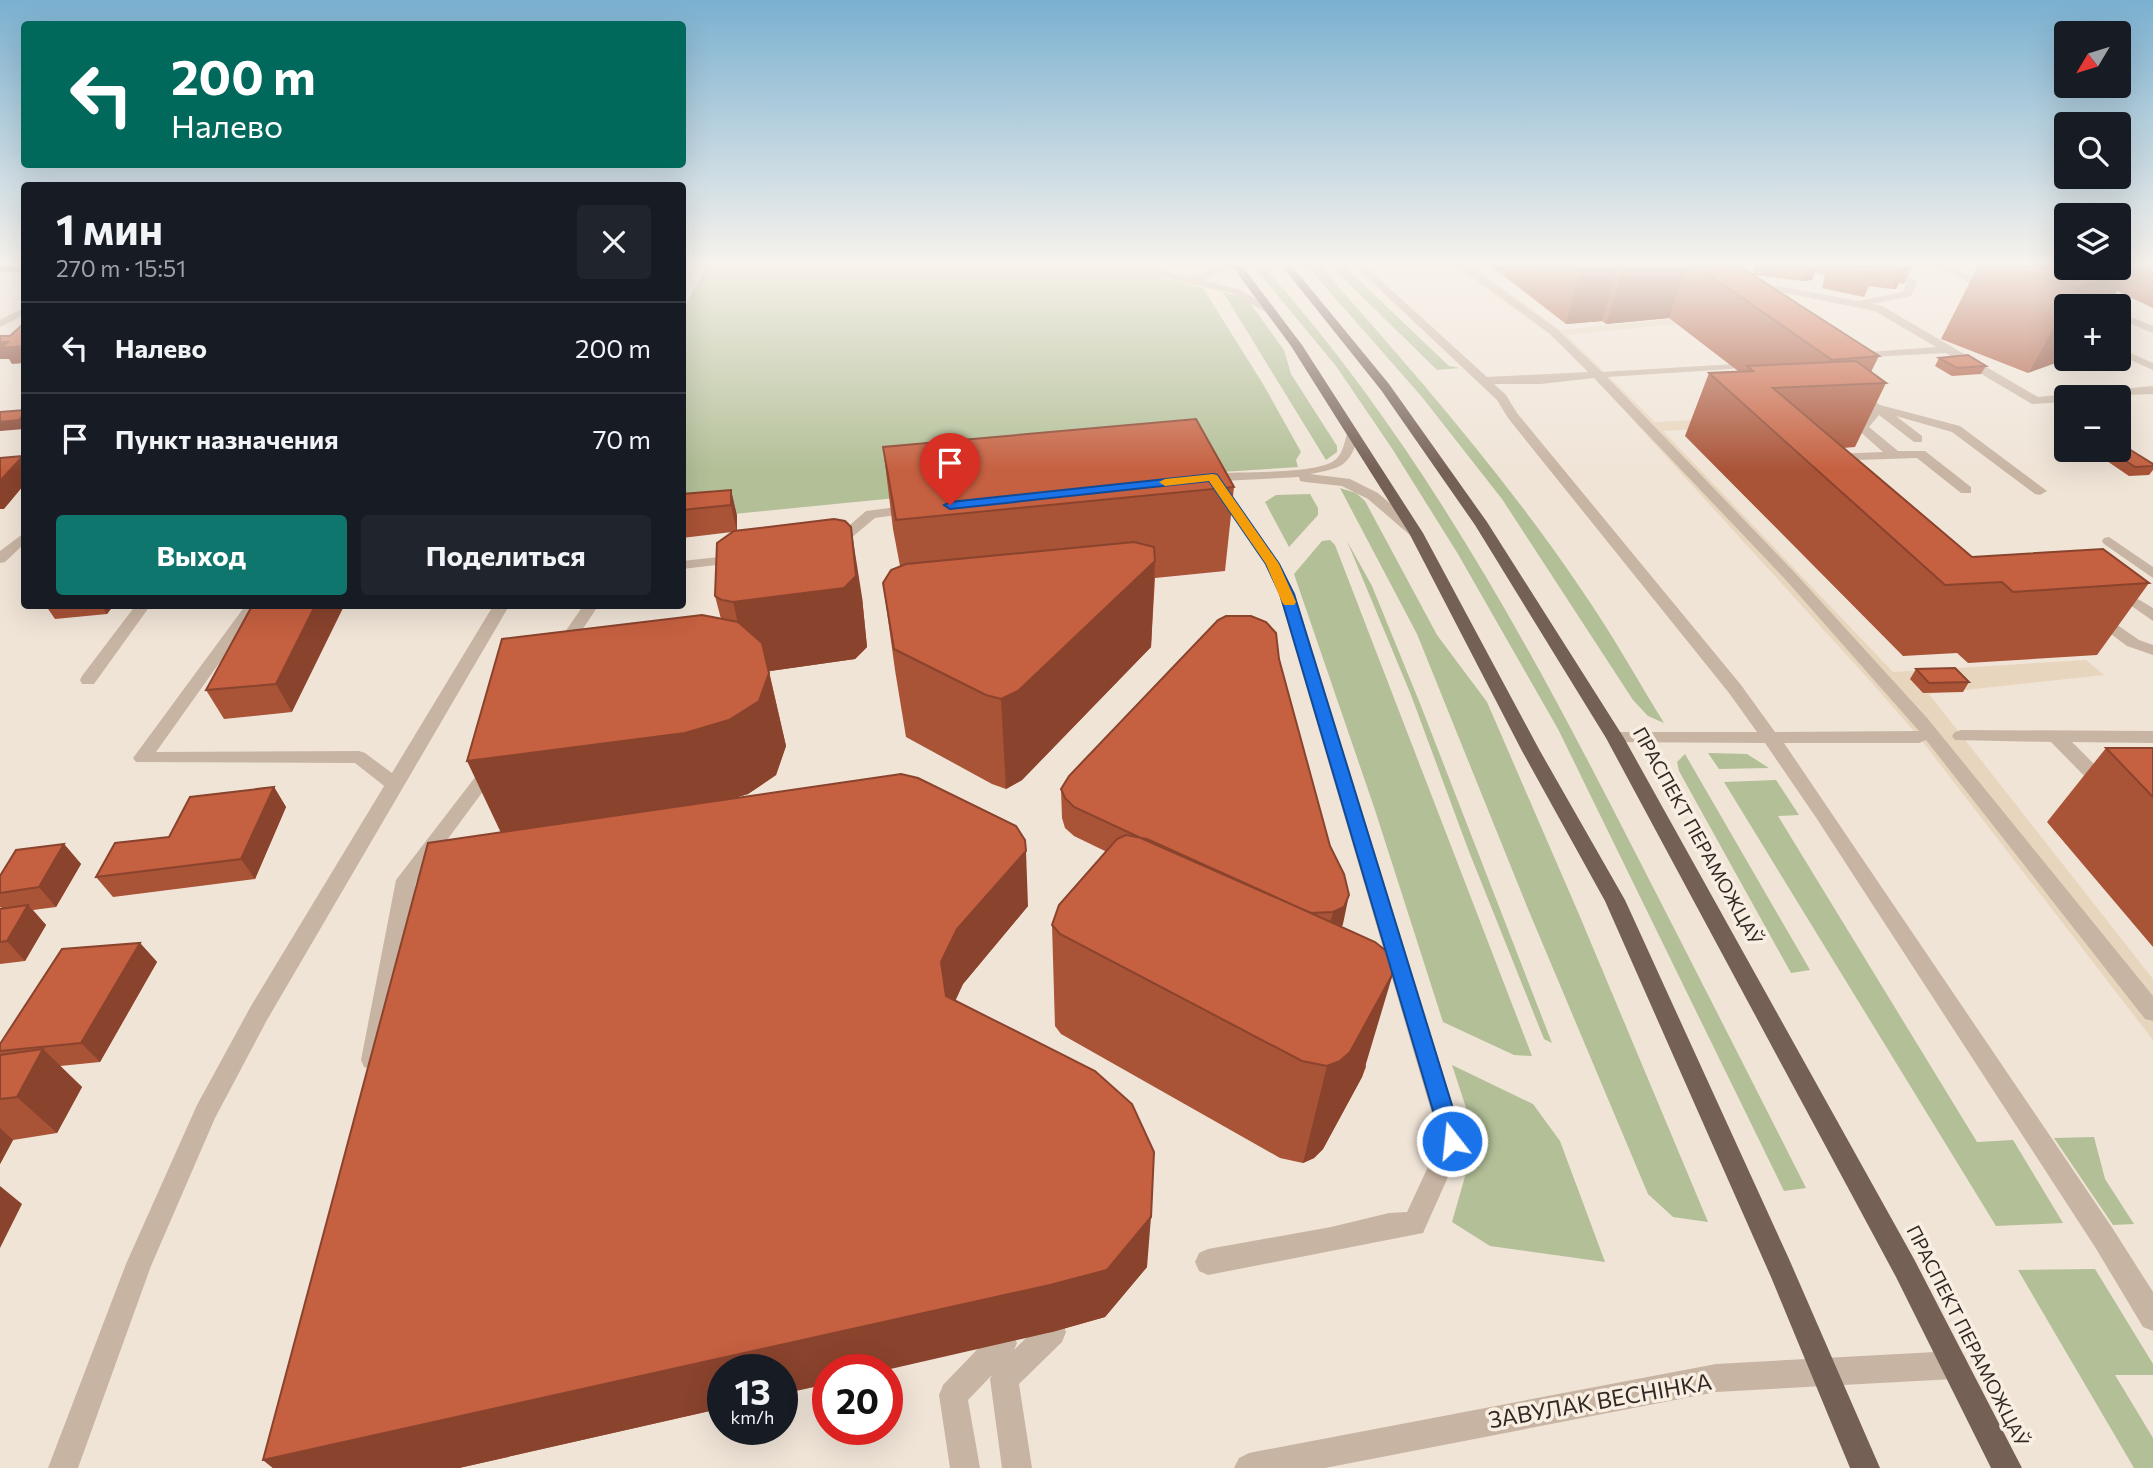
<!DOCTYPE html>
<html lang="ru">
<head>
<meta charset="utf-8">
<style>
  body { margin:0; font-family:Commissioner,sans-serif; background:#20242c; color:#f1f3f6; height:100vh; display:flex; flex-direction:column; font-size:26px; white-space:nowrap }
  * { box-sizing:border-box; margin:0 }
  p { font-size:23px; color:#9ea1a6 }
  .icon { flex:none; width:38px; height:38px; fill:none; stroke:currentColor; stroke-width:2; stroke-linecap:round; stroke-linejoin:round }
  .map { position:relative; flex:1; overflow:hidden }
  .panel { position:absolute; left:21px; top:182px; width:665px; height:427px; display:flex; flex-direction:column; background:#171b24; border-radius:7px; box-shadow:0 7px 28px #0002 }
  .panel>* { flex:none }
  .guide { position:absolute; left:21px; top:21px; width:665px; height:147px; border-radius:7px; box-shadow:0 7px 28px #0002; background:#00695c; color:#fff; overflow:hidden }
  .needle { width:46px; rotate:232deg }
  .tools { position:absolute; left:2054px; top:21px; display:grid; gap:14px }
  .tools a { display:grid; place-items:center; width:77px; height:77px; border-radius:7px; background:#171b24; box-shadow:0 7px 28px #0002; font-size:35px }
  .speed { position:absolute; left:707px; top:1354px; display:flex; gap:14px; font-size:35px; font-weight:700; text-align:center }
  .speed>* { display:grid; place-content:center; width:91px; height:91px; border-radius:50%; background:#171b24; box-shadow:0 7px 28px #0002; line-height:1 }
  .speed small { font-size:18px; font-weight:400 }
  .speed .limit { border:10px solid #d22; background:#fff; color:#111 }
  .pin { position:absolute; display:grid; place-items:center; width:60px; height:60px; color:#fff; margin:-72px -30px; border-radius:50% 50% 50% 0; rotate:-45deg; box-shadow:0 0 7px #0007 }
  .pin .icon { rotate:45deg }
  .me { position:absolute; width:77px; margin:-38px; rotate:344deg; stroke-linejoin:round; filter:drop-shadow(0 0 5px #0008) }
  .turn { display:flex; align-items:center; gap:24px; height:147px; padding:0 35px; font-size:32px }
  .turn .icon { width:91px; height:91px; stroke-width:2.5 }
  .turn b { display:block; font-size:49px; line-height:60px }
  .round { display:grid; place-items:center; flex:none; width:74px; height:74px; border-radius:7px; background:#20242c }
  .summary { display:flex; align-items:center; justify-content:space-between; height:119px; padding:0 35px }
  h1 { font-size:42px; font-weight:700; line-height:52px }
  .cta { display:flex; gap:14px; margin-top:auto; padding:14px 35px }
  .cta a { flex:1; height:80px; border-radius:7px; background:#0f766e; color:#fff; font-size:28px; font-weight:700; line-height:80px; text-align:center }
  .cta a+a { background:#20242c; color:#f1f3f6 }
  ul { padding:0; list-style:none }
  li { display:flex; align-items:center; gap:21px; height:91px; padding:0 35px; border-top:2px solid #363941 }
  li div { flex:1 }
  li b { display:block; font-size:26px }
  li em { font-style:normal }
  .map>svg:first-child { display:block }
  .green { fill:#b2bf97 }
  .plaza { fill:#e8d5bd }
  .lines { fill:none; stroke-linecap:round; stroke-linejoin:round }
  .service { fill:#c8b4a3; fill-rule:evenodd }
  .minor { fill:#c8b4a3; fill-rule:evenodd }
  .tertiary { fill:#c8b4a3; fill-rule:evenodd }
  .primary { fill:#756056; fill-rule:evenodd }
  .wall { fill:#a95337 }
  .shaded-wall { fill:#8a432d }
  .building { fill:#c56040; stroke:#8a432d; stroke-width:2 }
  .route { fill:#1a73e8; stroke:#114b97; stroke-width:2 }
  .slow { fill:#f59e0b }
  .labels { text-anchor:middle; stroke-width:7; stroke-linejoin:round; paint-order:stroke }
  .street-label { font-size:19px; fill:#332925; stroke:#f8eee2 }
  .near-street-label { font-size:23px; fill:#332925; stroke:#f8eee2 }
</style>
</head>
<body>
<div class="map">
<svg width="2153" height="1468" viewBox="0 0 2153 1468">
  <rect width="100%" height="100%" fill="#f0e4d7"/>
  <path class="green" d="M 707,266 L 1126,266 L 1128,270 L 1203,288 L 1263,384 L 1301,452 L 1296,460 L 1298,467 L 1037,484 L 683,519 L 683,309 Z
    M 1253,266 L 1263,266 C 1419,440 1531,648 1637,856 C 1694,967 1750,1077 1806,1188 L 1784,1191 L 1558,729 L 1458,554 L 1393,450 L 1336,366 Z
    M 1307,266 L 1320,266 C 1412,370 1505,476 1583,592 C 1612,634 1637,679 1664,723 L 1648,716 L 1633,700 L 1502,499 L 1422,397 Z
    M 1331,266 L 1344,266 L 1449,366 L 1460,368 L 1437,370 Z
    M 1223,292 L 1240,297 L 1250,303 L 1284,350 L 1291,374 L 1337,446 L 1337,452 L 1326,460 Z
    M 1340,488 L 1356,493 L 1365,501 L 1437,635 L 1487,702 L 1578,912 L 1708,1222 L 1673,1217 L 1648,1194 L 1528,909 L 1417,634 Z
    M 1310,494 L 1318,508 L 1318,515 L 1289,547 L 1265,502 L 1276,495 Z
    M 1330,540 L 1335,545 L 1532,1056 L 1514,1055 L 1443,1022 L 1375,810 L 1294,574 L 1322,541 Z
    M 1347,541 L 1372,586 L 1421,706 L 1552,1043 L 1544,1039 L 1468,849 L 1411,695 Z
    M 1708,753 L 1747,754 L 1769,768 L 1719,769 Z
    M 1685,754 L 1810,970 L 1791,973 L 1679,771 L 1677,762 Z
    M 1776,780 L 1799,815 L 1778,816 L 1977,1142 L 2013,1140 L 2063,1223 L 1996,1226 L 1724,782 Z
    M 1452,1065 L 1533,1104 L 1560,1141 L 1605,1262 L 1490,1246 L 1452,1222 L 1476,1138 Z
    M 2094,1137 L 2105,1179 L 2134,1224 L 2113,1225 L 2054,1138 Z
    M 2095,1269 L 2153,1364 L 2153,1375 L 2115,1375 L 2153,1438 L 2153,1468 L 2134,1468 L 2018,1270 Z"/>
  <path class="plaza" d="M 1454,266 L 1473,266 L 1560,330 L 1670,319 L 1677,324 L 1567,335 L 1655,422 L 1794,415 L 1804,423 L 1663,431 L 1893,672 L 2086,660 L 2104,675 L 1929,694 L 2153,979 L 2153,1040 L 1919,737 L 1872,683 L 1592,375 L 1549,334 Z"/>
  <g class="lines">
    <path class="service" d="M 1131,266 L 1144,266 L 1189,278 L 1190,275 C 1206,274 1218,266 1234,266 L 1203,281 L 1239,289 L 1278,312 L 1269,314 L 1232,293 L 1147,274 Z
      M 1355,266 L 1365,266 L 1487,377 L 1588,372 L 1549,333 L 1458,266 L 1469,266 L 1557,329 L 1602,372 L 1735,364 L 1735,368 L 1731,369 L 1607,377 L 1795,573 L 1928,719 L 2153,996 L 2153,1021 L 2145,1019 L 1926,740 L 1919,743 L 1784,743 L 2113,1229 L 2153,1292 L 2153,1331 L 2143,1327 L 2095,1247 L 1817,819 L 1765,743 L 1609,742 L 1606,738 L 1609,734 L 1615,732 L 1757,732 L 1729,693 L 1508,418 L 1497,400 ZM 1594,378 L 1785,579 L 1919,731 L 1775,732 L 1741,685 L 1517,413 L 1506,395 L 1494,384 L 1540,384 Z
      M 1724,266 L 1736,266 L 1768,284 L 1858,301 L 1903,292 L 1906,283 L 1893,275 L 1857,266 C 1879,266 1900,268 1917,282 L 1911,296 L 1871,304 L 1882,306 L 2038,397 L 2067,394 L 2072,397 L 2067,397 L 2067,402 L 2032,404 L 1946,353 L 1850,358 L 1848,356 L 1854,353 L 1936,347 L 1875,311 L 1761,288 Z
      M 2119,312 L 2153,326 L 2153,333 L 2119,319 Z
      M 2153,386 L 2153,394 L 2073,397 L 2079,393 Z
      M 1856,388 L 1880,405 L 1960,426 L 2047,491 L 2040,495 L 2035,494 L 1952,432 L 1896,416 L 1922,436 L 1922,442 L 1914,442 L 1879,415 L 1869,427 L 1898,451 L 1925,451 L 1971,487 L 1971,493 L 1961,493 L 1917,458 L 1826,461 L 1826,455 L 1831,454 L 1883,452 L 1856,428 L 1871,409 L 1852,395 L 1852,389 Z
      M 1353,430 L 1359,434 C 1350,467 1341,468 1310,474 L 1350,479 L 1378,493 L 1421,530 L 1421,536 L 1411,536 L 1368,499 L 1342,486 L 1305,482 L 1300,481 L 1299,477 L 1222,481 L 1279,564 L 1295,594 L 1464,1141 L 1423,1233 L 1208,1275 L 1199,1271 L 1195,1262 L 1199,1253 L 1208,1249 L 1331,1227 L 1389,1213 L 1407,1212 L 1440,1141 L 1279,594 L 1265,564 L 1206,477 L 1213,473 C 1241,472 1309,474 1332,462 C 1342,457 1344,444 1347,434 Z
      M 913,505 L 918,506 L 918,512 L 875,518 L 839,548 L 829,548 L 827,545 L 866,511 Z
      M 2109,537 L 2153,567 L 2153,578 L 2104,544 L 2102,541 L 2104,538 Z
      M 737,555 L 744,559 L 742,562 L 682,569 L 682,561 Z
      M 2138,599 L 2153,608 L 2153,621 L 2133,607 L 2130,604 Z
      M 135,606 L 150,606 L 94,684 L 82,684 L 80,680 L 82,676 Z
      M 245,606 L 260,606 L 156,752 L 359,751 L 365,753 L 400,779 L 403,784 L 400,789 L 388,789 L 355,763 L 136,762 L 133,758 L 136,754 Z
      M 583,606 L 598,606 L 567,653 L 555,653 L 553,649 Z
      M 2097,611 L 2139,640 L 2153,645 L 2153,655 L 2127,646 L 2091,619 L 2089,616 L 2091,613 Z
      M 1961,730 L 2153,731 L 2153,743 L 2072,742 L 2111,781 L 2114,786 L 2111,791 L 2099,791 L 2051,742 L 1955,740 L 1952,736 L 1955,732 Z
      M 492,761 L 498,763 L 501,767 L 498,771 L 416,882 L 383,1060 L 380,1067 L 372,1070 L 364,1067 L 361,1060 L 396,880 L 486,763 Z
      M 1052,1318 L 1062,1322 L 1066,1332 L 1062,1342 L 1019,1384 L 1032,1468 L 1002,1468 L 990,1379 L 992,1375 L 968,1400 L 980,1468 L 950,1468 L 939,1395 L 943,1385 L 993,1333 L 1003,1329 L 1013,1333 L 1017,1343 L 1014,1350 L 1042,1322 Z"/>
    <path class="minor" d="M 24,308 L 24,315 L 0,327 L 0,320 Z
      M 24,533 L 24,544 L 5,562 L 0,563 L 0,551 Z
      M 493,606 L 509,606 L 267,1020 L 215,1118 L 151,1266 L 78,1468 L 48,1468 L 126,1264 L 197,1105 L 251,1006 Z
      M 1954,1351 L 1964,1355 L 1968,1365 L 1964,1375 L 1954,1379 L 1716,1392 L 1325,1468 L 1234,1468 L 1239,1458 L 1249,1453 L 1716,1364 Z"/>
    <path class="tertiary" d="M 1934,266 L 1947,266 L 1996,289 L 1987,291 Z
      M 2119,348 L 2153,363 L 2153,370 L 2119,355 Z"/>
    <path class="primary" d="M 1232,266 L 1242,266 L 1302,345 L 1423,533 L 1540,751 L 1625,900 L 1789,1259 L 1880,1468 L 1850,1468 L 1771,1277 L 1605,901 L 1522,751 L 1409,533 L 1291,346 Z
      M 1282,266 L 1292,266 L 1389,384 L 1487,522 L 1624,738 L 1914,1259 L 2022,1468 L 1991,1468 L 1896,1277 L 1606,738 L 1475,525 L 1381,390 Z"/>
  </g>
  <path class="wall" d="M 0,266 L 24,266 L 24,271 L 0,272 Z
    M 1491,266 L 1739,266 L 1752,274 L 1755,266 L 1913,266 L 1904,284 L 1899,283 L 1896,289 L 1892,289 L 1869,286 L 1864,297 L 1822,288 L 1825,275 L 1815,273 L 1812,280 L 1802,281 L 1753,275 L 1879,356 L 1871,372 L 1886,383 L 1855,447 L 1843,448 L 1972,557 L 2149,583 L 2097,655 L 1968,663 L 1957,653 L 1903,656 L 1685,436 L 1709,373 L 1738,371 L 1669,318 L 1606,324 L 1602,321 L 1566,324 Z
    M 1978,266 L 2067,266 L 2119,268 L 2119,266 L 2153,266 L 2153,308 L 2117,291 L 2108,306 L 2067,306 L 2028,373 L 1941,339 Z
    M 1939,358 L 1986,366 L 1981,374 L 1952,376 L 1935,366 Z
    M 883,447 L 1234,487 L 1225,571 L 1155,578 L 1151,647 L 1022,780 L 1006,789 L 992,784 L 906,737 L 895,670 L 883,583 L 900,566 L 893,529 Z
    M 2109,450 L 2153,464 L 2153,470 L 2149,475 L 2129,476 L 2104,459 Z
    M 731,490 L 737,516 L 737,531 L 862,597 L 867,647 L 855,659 L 769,671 L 786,746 L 776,775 L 748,794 L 735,798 L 1028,906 L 963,984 L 955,1000 L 1147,1267 L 1105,1317 L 1052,1332 L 723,1370 L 723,1408 L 459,1468 L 273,1468 L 263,1460 L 501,832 L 721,619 L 715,596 L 732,532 L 682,538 L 682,494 Z
    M 46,606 L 113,606 L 107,614 L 55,619 Z
    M 252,606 L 292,712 L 224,719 L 206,690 Z
    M 1279,659 L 1343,924 L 1341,927 L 1366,1067 L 1362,1077 L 1323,1149 L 1314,1158 L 1303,1163 L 1280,1158 L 1061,1034 L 1055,1026 L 1052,925 L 1107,852 L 1074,836 L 1065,828 L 1062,818 L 1061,789 Z
    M 1916,669 L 1969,682 L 1963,692 L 1923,693 L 1910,679 Z
    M 2106,748 L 2153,748 L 2153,947 L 2047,822 Z
    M 274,787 L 286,807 L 255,879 L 113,897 L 96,877 Z
    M 64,844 L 81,864 L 56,907 L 33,910 L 46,925 L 25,961 L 0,964 L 0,909 L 2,908 L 0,907 L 0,876 Z
    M 140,943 L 157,962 L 100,1062 L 60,1066 L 82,1087 L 57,1133 L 13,1140 L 0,1164 L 0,1044 Z"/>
  <path class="shaded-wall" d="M 1582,266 L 1618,266 L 1602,321 L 1566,324 Z
    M 1624,266 L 1686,266 L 1669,318 L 1606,324 Z
    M 1808,266 L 1818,266 L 1812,280 L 1802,281 Z
    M 1907,266 L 1896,289 L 1892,289 L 1902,267 Z
    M 2129,271 L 2108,306 L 2067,306 L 2067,359 L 2028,373 L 2076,288 Z
    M 0,342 L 8,342 L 24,346 L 24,363 L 12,364 L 9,359 L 0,359 Z
    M 24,414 L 24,429 L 0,431 L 0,422 Z
    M 23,456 L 24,459 L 24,485 L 4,509 L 0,509 L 0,481 Z
    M 731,490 L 737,516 L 737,532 L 731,505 Z
    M 851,527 L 862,597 L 867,647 L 855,659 L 750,674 L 733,602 Z
    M 1155,561 L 1151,647 L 1022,780 L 1006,789 L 1001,699 Z
    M 101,606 L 113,606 L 107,614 Z
    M 315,606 L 344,606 L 292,712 L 276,684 Z
    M 769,673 L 786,746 L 776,775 L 748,794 L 707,806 L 502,835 L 467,761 Z
    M 274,787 L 286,807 L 255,879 L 241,859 Z
    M 64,844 L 81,864 L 56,907 L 39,887 Z
    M 1026,851 L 1028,906 L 963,984 L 948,1017 L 941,962 L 957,929 Z
    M 1349,895 L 1343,924 L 1337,936 L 1326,941 L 1333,912 Z
    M 28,905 L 46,925 L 25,961 L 7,941 Z
    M 140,943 L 157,962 L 100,1062 L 81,1043 Z
    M 1395,967 L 1362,1077 L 1323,1149 L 1314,1158 L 1303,1163 L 1327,1066 Z
    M 43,1049 L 82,1087 L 57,1133 L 17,1097 Z
    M 0,1128 L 13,1140 L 0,1164 Z
    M 0,1186 L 22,1204 L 0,1248 Z
    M 1151,1217 L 1147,1267 L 1105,1317 L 1052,1332 L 886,1370 L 828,1370 L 828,1384 L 782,1394 L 782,1370 L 723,1370 L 723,1408 L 459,1468 L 273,1468 L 263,1460 Z"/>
  <path class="building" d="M 1696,266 L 1739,266 L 1879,356 L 1832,360 Z
    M 1831,266 L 1875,266 L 1875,274 Z
    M 2008,266 L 2067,266 L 2067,268 L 2118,268 L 2129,271 L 2076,288 Z
    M 21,326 L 24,326 L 24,346 L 2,348 L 8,342 L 0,342 L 0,336 L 10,336 Z
    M 1968,355 L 1986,366 L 1957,368 L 1939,358 Z
    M 1856,361 L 1886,383 L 1773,388 L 1972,557 L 2103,549 L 2149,583 L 2013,592 L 2002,582 L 1945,585 L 1709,373 L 1753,371 L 1747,366 Z
    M 24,410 L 24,414 L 19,420 L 0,422 L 0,412 Z
    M 1196,419 L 1234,487 L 896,520 L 883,447 Z
    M 2129,449 L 2153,464 L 2153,466 L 2135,467 L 2109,450 Z
    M 23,456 L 0,481 L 0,458 Z
    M 731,490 L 731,505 L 682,510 L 682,494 Z
    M 834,519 L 845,521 L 851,527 L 856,576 L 844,588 L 733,602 L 722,600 L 715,596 L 717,543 L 734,531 Z
    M 1134,542 L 1154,547 L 1155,561 L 1018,691 L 1001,699 L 986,695 L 894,649 L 883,583 L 891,570 L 906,564 Z
    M 252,606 L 315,606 L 276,684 L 206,690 Z
    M 702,615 L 738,622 L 762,643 L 769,673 L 759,701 L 729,720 L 685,733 L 467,761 L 502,639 Z
    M 1226,616 L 1251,616 L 1266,622 L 1276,633 L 1279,659 L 1330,846 L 1344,874 L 1349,895 L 1344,907 L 1333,912 L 1311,913 L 1143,839 L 1074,807 L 1065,798 L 1061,789 L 1069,776 L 1218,620 Z
    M 1955,668 L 1969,682 L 1929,683 L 1916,669 Z
    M 2106,748 L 2153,748 L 2153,797 Z
    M 901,774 L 918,778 L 1016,826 L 1025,840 L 1026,851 L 957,929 L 941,962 L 946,996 L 1095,1071 L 1132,1104 L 1154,1152 L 1151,1217 L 1107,1270 L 1050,1285 L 263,1460 L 428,843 Z
    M 274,787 L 241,859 L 96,877 L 115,843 L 169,837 L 190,797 Z
    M 1126,835 L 1147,839 L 1375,942 L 1394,957 L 1395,967 L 1391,977 L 1350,1052 L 1340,1061 L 1327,1066 L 1302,1061 L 1060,934 L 1052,925 L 1059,905 L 1117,839 Z
    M 64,844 L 39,887 L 0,893 L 0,876 L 16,850 Z
    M 28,905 L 7,941 L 0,942 L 0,909 Z
    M 140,943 L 81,1043 L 0,1051 L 0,1044 L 62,949 Z
    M 43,1049 L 17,1097 L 0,1099 L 0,1055 Z"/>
  <linearGradient id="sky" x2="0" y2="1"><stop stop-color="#7ab0d0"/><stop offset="0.56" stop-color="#f8f3ed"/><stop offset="1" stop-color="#f8f3ed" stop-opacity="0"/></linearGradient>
  <rect width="2153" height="471" fill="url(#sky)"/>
  <path class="route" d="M 1213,474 L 1217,475 L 1279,564 L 1294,594 L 1463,1141 L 1460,1149 L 1452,1151 L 1445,1149 L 1442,1141 L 1280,594 L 1266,564 L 1209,481 L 950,509 L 944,505 L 950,502 Z"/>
  <path class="slow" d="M 1213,474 L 1217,475 L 1279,564 L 1296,602 L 1294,605 L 1284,605 L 1282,602 L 1266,564 L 1209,481 L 1165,486 L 1159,482 L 1165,479 Z"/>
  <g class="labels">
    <g class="street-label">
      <text transform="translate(1698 836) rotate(61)" y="7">ПРАСПЕКТ ПЕРАМОЖЦАЎ</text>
      <text transform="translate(1968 1336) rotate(63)" y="7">ПРАСПЕКТ ПЕРАМОЖЦАЎ</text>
    </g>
    <g class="near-street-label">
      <text transform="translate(1600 1401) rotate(-10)" y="8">ЗАВУЛАК ВЕСНІНКА</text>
    </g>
  </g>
</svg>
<div class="tools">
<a><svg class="needle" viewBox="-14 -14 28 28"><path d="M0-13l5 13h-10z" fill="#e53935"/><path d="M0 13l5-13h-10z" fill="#9ea1a6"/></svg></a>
<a><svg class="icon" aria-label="search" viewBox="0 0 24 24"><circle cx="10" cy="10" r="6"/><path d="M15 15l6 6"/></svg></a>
<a><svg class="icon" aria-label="layers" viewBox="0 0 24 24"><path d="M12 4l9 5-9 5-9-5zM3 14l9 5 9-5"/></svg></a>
<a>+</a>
<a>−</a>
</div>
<div class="speed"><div>13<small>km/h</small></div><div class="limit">20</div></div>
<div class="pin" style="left:950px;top:505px;background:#d93025"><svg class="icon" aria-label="arrive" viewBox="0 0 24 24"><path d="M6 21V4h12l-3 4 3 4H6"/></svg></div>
<svg class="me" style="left:1452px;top:1141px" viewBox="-20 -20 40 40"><circle r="17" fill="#1a73e8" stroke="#fff" stroke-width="3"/><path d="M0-11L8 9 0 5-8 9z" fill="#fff"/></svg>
<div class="guide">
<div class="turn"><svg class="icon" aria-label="left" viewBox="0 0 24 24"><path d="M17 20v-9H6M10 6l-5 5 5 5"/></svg><div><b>200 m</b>Налево</div></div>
</div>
<section class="panel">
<div class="summary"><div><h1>1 мин</h1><p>270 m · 15:51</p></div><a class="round"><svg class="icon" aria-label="close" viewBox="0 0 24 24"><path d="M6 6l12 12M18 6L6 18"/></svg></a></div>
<ul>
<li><svg class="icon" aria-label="left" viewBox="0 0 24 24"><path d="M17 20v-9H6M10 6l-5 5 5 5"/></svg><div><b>Налево</b></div><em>200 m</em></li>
<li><svg class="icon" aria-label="arrive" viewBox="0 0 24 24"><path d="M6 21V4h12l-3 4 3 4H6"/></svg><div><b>Пункт назначения</b></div><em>70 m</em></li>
</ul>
<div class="cta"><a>Выход</a><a>Поделиться</a></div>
</section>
</div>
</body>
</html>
